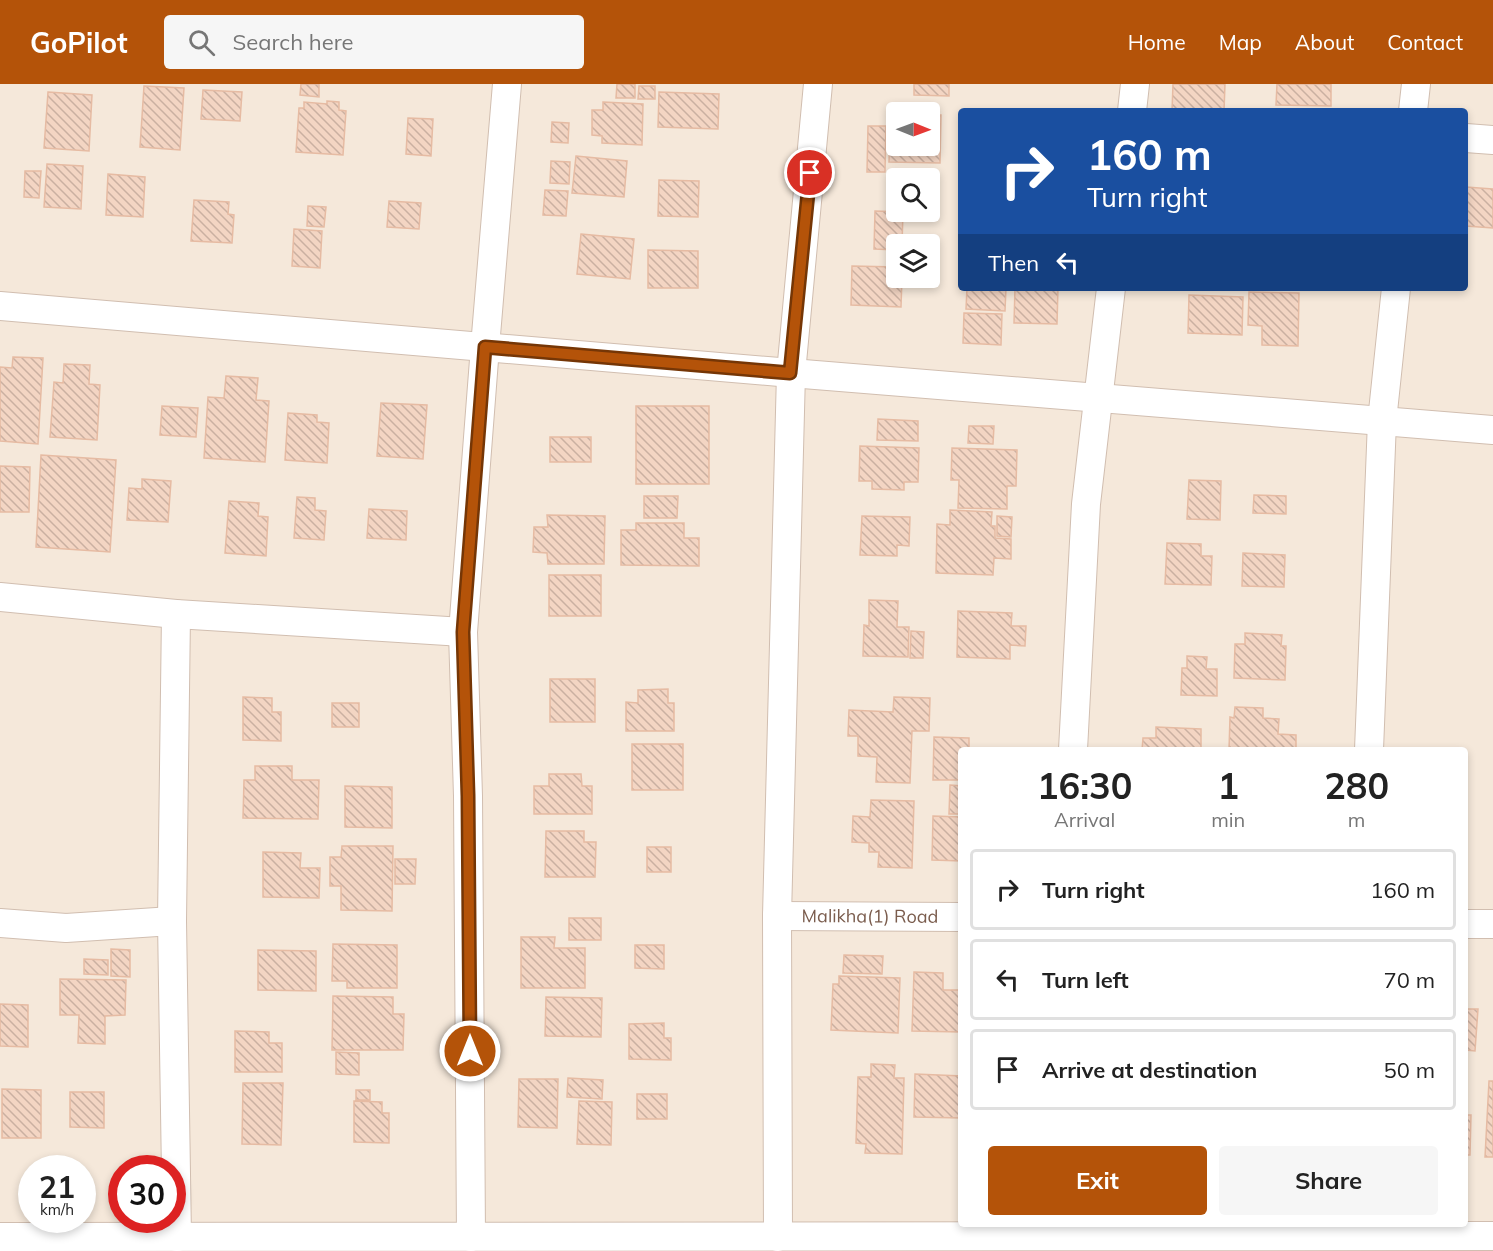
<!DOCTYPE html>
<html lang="en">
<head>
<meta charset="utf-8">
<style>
  body { margin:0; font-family:Mulish,sans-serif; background:#f6f6f6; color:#222; height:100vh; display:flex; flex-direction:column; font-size:22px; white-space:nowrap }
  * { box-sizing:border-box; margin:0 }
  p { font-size:20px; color:#767676 }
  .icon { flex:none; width:33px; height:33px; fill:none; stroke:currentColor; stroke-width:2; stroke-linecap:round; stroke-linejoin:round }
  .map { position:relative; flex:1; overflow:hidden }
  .drawer { position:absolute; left:958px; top:663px; width:510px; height:480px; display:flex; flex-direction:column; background:#fff; border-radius:6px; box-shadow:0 3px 9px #0003 }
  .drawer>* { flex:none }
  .banner { position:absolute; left:958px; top:24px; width:510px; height:183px; border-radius:6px; box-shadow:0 3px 9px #0003; background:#1a4fa0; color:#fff; overflow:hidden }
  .needle { width:39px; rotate:91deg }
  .tools { position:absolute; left:886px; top:18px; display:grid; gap:12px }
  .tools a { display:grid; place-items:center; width:54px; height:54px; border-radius:6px; background:#fff; box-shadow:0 3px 9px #0003; font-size:30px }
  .speed { position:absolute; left:18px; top:1071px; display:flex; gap:12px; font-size:30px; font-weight:700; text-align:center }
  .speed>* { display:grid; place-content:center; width:78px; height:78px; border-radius:50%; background:#fff; box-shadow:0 3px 9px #0003; line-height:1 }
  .speed small { font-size:15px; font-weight:400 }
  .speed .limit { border:9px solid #d22; background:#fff; color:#111 }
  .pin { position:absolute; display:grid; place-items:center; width:51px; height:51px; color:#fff; margin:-26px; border:3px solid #fff; border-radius:50%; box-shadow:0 2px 6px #0007 }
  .me { position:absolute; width:66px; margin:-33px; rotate:0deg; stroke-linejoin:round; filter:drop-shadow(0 0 4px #0008) }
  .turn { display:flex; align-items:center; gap:21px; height:126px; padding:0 30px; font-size:27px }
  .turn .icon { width:78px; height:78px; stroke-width:2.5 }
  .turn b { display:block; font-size:42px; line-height:51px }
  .then { display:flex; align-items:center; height:57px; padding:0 30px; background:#0003; gap:12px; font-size:22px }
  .eta { display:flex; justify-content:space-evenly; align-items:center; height:102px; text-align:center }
  .eta b { font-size:36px; font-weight:700; line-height:42px }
  .cta { display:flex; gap:12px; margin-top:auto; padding:12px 30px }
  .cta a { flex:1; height:69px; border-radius:6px; background:#b45309; color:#fff; font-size:24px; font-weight:700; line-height:69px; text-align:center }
  .cta a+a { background:#f6f6f6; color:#222 }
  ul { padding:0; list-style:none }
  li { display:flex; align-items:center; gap:18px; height:81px; margin:0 12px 9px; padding:0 18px; border:3px solid #e0e0e0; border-radius:6px }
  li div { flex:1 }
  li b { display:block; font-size:22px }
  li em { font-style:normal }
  header { display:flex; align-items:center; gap:36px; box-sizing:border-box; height:84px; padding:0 30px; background:#b45309; color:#fff }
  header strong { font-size:28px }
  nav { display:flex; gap:33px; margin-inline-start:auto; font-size:21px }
  .search { width:420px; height:54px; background:#f6f6f6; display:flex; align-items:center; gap:15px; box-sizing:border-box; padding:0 21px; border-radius:6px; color:#767676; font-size:22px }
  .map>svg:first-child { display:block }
  .residential { fill:#f5e8da; fill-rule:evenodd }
  .building { fill:url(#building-back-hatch); stroke:#e6bba3; stroke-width:1.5 }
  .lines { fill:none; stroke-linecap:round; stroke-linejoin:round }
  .minor-casing { stroke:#d1beb0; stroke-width:30 }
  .minor { stroke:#fff; stroke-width:28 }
  .route-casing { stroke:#753606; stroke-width:15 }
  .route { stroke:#b45309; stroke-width:10 }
  .labels { text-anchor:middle; stroke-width:5; stroke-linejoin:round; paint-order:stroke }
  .street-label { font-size:18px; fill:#7a5c4d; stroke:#fffaf3 }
</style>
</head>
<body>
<header>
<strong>GoPilot</strong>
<div class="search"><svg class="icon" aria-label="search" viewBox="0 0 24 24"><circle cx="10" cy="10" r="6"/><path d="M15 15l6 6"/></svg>Search here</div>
<nav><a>Home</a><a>Map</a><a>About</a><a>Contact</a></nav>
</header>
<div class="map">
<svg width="1493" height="1167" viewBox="0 0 1493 1167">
  <defs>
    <pattern id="building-back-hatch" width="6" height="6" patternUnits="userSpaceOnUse" patternTransform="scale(1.5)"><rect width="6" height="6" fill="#f3d5c3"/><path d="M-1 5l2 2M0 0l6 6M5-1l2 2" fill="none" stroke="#cab0a1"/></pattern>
  </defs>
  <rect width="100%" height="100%" fill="#fdf6ec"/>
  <path class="residential" d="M 0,0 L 1493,0 L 1493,1167 L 0,1167 ZM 962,27 L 1466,27 L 1466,204 L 962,204 ZM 897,28 L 930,28 L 930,62 L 897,62 ZM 897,94 L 930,94 L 930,128 L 897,128 ZM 897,160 L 930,160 L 930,194 L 897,194 ZM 962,666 L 1466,666 L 1466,1140 L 962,1140 ZM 32,1084 L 82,1084 L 82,1136 L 32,1136 ZM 122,1084 L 172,1084 L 172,1136 L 122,1136 Z"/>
  <path class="building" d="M 301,0 L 319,0 L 319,13 L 300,11 Z
    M 617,0 L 635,0 L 635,14 L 616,14 Z
    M 914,0 L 949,0 L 949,12 L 914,11 Z
    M 1173,0 L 1225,0 L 1224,27 L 1172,27 Z
    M 1277,0 L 1331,0 L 1331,22 L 1276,21 Z
    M 144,2 L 184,4 L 180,66 L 140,63 Z
    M 639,2 L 655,2 L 655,15 L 638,15 Z
    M 203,6 L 242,8 L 240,37 L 201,35 Z
    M 48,8 L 92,11 L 89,67 L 44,64 Z
    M 659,8 L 719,10 L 718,45 L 658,43 Z
    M 327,17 L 339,18 L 339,26 L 346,27 L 343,71 L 296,68 L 299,24 L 304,24 L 304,18 L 327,20 Z
    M 603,18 L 643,20 L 642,61 L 602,59 L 602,52 L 592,51 L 592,26 L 603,26 Z
    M 930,31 L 941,31 L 940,79 L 889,78 L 890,47 L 897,47 L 897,62 L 930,62 Z
    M 408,34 L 433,35 L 431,72 L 406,70 Z
    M 552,38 L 569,39 L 568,59 L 551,58 Z
    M 868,42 L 886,42 L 885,88 L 867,88 Z
    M 576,72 L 627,77 L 624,113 L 572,109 Z
    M 551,77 L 570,78 L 569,100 L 550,99 Z
    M 47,80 L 83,82 L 81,125 L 44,123 Z
    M 25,87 L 41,87 L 39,114 L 24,113 Z
    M 108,90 L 145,93 L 143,133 L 106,131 Z
    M 659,96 L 699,97 L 698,133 L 658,132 Z
    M 1466,103 L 1493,105 L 1493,144 L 1466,142 Z
    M 545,106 L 568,107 L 566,132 L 543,131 Z
    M 194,116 L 229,118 L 228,130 L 234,131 L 232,159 L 191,157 Z
    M 389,117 L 421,119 L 419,145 L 387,143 Z
    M 308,122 L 326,123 L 324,143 L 307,142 Z
    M 875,127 L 903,128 L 902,160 L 897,160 L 897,166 L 874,165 Z
    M 294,145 L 322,147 L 320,184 L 292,182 Z
    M 581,150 L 634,155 L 630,195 L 577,190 Z
    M 648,166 L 698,167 L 698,204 L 648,204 Z
    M 930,178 L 938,179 L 938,192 L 930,192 Z
    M 852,182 L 897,183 L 897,194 L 902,194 L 901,223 L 851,221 Z
    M 967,204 L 1006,204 L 1005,227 L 966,225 Z
    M 1015,204 L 1058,204 L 1057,240 L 1014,239 Z
    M 1249,208 L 1299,209 L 1298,262 L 1262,261 L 1262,242 L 1248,241 Z
    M 1189,211 L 1243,213 L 1242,251 L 1188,249 Z
    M 964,229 L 1002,230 L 1001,261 L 963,259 Z
    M 13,273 L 43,274 L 38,360 L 0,357 L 0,283 L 12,284 Z
    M 64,280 L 90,281 L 89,300 L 100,301 L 97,356 L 50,353 L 54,298 L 63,299 Z
    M 226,292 L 258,294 L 256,316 L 269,317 L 265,378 L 204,374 L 208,313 L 224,314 Z
    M 381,319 L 427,321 L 423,375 L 377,372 Z
    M 162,322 L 198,324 L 196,353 L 160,351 Z
    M 636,322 L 709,322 L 709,400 L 636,400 Z
    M 288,329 L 317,331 L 317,338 L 329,339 L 327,379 L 285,376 Z
    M 878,335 L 918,337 L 918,357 L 877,356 Z
    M 969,342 L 994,342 L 993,360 L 968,359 Z
    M 550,353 L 591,353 L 591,378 L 550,378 Z
    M 860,362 L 919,364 L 918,398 L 904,398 L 904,406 L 872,405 L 872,397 L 859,397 Z
    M 952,364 L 1017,366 L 1016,402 L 1007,402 L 1007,425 L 958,424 L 959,396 L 951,396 Z
    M 41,371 L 116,376 L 110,468 L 36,463 Z
    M 0,382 L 30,383 L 29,428 L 0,428 Z
    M 142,395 L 171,397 L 168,438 L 127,436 L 129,404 L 142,405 Z
    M 1189,396 L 1221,397 L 1220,436 L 1187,435 Z
    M 1254,411 L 1286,412 L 1286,430 L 1253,429 Z
    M 644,412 L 678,412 L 677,434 L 644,434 Z
    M 297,413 L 315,414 L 315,426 L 326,427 L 324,456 L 294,454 Z
    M 229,417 L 259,419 L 258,432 L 268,433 L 266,472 L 225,469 Z
    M 369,425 L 407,427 L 406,456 L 367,454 Z
    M 950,426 L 992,428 L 991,442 L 995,442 L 995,454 L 1011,455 L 1011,475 L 994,474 L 993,491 L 936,489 L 937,440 L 950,441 Z
    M 547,431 L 605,432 L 604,480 L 548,480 L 547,469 L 533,468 L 534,443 L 548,443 Z
    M 862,432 L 910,433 L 909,462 L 897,461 L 897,472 L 860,471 Z
    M 997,432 L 1012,433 L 1011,453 L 997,452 Z
    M 636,439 L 684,439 L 684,454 L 699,454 L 699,482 L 621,481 L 621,446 L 636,446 Z
    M 1167,459 L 1201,460 L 1201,472 L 1212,472 L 1211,501 L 1165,500 Z
    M 1243,469 L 1285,471 L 1284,503 L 1242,502 Z
    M 549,491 L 601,491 L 601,532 L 549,532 Z
    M 869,516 L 898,517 L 897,543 L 909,543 L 908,573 L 863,572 L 864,541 L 869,542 Z
    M 958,527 L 1012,529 L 1011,542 L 1026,542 L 1025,562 L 1010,561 L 1010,575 L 957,573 Z
    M 911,547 L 924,548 L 923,574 L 910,574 Z
    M 1245,549 L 1282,551 L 1281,562 L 1286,562 L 1285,596 L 1234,594 L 1235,560 L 1245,560 Z
    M 1187,572 L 1207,573 L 1206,585 L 1217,585 L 1217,612 L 1181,611 L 1182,584 L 1187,584 Z
    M 550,595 L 595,595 L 595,638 L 550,638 Z
    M 668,605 L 668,619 L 674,619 L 674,647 L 626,647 L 626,618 L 638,619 L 638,606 Z
    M 243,613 L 272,614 L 272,628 L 281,628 L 281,657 L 243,656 Z
    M 894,613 L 930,614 L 929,647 L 912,647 L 910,699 L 876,698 L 877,673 L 858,672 L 858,652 L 848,652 L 849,626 L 893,628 Z
    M 332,619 L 359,619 L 359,643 L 332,643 Z
    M 1235,623 L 1263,624 L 1263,634 L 1279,635 L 1278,650 L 1296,651 L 1296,666 L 1229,666 L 1230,633 L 1234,634 Z
    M 1156,643 L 1201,645 L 1201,666 L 1142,666 L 1143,654 L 1156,654 Z
    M 934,653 L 969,654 L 969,666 L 962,666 L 962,696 L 933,696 Z
    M 632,660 L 683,660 L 683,706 L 632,706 Z
    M 255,682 L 292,682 L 292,696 L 319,696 L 318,735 L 243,734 L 244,696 L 255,696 Z
    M 549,690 L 581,690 L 582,702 L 592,702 L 592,730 L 534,730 L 534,702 L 549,702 Z
    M 950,701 L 962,702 L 962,730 L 949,730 Z
    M 345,702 L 392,703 L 392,744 L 345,743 Z
    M 871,716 L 914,717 L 912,784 L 878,783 L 879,768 L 869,768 L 869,759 L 852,758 L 853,732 L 870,733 Z
    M 933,732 L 962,733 L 962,777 L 932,776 Z
    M 546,747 L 584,747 L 584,758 L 596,758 L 595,793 L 545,793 Z
    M 342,762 L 393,762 L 392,827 L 341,826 L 341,802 L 330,802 L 330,773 L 341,773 Z
    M 647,763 L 671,763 L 671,788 L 647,788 Z
    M 263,768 L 301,769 L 300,784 L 320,784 L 319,814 L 263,813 Z
    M 395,775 L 416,775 L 415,800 L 395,800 Z
    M 569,834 L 601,834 L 601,856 L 569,856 Z
    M 521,853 L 555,853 L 554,864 L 585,864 L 585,904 L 521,904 Z
    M 333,860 L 397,861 L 397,904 L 347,904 L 347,897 L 332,897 Z
    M 635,861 L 664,861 L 664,885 L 635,884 Z
    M 111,865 L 130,866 L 130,893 L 111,892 Z
    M 258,866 L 316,867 L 316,907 L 258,906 Z
    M 844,871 L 883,872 L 882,890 L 843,889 Z
    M 84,875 L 108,876 L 108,891 L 84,890 Z
    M 914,888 L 943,889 L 943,906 L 962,906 L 961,948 L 912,947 Z
    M 839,892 L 900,894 L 898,949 L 831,946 L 833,900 L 839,900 Z
    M 60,895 L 126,896 L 125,931 L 105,932 L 105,960 L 78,959 L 79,931 L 60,931 Z
    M 333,912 L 393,913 L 393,930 L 404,930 L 403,966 L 332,966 Z
    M 546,913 L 602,914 L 601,953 L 545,952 Z
    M 0,920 L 28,921 L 28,963 L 0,962 Z
    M 1466,925 L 1478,925 L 1475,967 L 1466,966 Z
    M 664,939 L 664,954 L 671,954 L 671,976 L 629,975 L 629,940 Z
    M 235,947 L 269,948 L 269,959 L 282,959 L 282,988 L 235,988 Z
    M 336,968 L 359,969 L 359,991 L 336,990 Z
    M 871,980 L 895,981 L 894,994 L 904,994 L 902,1070 L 865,1069 L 866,1060 L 856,1059 L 858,993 L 871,993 Z
    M 915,990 L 962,992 L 962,1034 L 914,1033 Z
    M 568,994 L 603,996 L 602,1015 L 567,1013 Z
    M 519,995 L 558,995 L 557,1044 L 518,1043 Z
    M 1489,997 L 1493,997 L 1493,1073 L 1485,1073 Z
    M 243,999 L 283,999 L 281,1061 L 242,1060 Z
    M 2,1005 L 41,1006 L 41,1054 L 2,1054 Z
    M 356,1006 L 370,1006 L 370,1016 L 356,1016 Z
    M 70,1008 L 104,1008 L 104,1044 L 70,1043 Z
    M 637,1010 L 667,1010 L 667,1035 L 637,1035 Z
    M 354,1017 L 382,1018 L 382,1029 L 389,1029 L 389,1059 L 354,1058 Z
    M 579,1017 L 612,1018 L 611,1061 L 577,1060 Z
    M 1466,1031 L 1471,1031 L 1470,1071 L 1466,1071 Z"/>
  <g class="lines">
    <defs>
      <g id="minor">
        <path d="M 1132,27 L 1135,0"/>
        <path d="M 1413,27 L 1416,0"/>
        <path d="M 1466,54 L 1493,56"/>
        <path d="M 0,222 L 791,289 L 1493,346"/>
        <path d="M 0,513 L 176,530 L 463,548"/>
        <path d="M 176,530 L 172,837 L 177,1153"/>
        <path d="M 1073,666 L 1086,420 L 1111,204"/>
        <path d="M 1369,666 L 1382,337 L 1396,204"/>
        <path id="s1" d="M 777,832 L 962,833"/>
        <path d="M 0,839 L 66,844 L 172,837"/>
        <path d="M 1466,840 L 1493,840"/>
        <path d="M 0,1153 L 1493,1152"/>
        <path d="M 471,1153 L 468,712 L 463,548 L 485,263 L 507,0"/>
        <path d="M 778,1153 L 777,832 L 791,289 L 818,0"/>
      </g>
    </defs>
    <use href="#minor" class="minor-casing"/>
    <use href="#minor" class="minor"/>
  </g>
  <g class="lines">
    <defs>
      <path id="route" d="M 470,967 L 468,712 L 463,548 L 485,263 L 790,289 L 810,89"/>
    </defs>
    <use href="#route" class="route-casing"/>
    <use href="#route" class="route"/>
  </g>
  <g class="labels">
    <g class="street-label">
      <text dy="6" stroke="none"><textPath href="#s1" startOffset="93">Malikha(1) Road</textPath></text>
    </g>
  </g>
</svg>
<div class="tools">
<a><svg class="needle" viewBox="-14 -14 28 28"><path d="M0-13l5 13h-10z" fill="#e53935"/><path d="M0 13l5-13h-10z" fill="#767676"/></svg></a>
<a><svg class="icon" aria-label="search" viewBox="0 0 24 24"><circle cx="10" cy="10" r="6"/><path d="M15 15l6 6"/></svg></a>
<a><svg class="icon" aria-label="layers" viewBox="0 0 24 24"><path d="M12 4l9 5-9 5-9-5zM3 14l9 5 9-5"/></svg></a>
</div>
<div class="speed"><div>21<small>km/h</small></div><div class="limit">30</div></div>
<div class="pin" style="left:810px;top:89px;background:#d93025"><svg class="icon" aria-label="arrive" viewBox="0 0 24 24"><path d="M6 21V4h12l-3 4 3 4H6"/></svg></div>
<svg class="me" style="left:470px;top:967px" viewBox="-20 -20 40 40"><circle r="17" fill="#b45309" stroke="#fff" stroke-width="3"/><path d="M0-11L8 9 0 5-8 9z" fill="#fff"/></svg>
<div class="banner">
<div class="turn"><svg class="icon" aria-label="right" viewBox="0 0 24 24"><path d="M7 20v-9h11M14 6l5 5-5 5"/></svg><div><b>160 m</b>Turn right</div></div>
<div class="then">Then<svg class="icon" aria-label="left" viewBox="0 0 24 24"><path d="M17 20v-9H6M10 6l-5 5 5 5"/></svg></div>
</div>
<section class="drawer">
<div class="eta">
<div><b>16:30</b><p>Arrival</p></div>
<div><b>1</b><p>min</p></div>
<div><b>280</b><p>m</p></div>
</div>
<ul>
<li><svg class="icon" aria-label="right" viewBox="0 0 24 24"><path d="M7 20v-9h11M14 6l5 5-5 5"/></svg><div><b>Turn right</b></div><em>160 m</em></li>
<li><svg class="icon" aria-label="left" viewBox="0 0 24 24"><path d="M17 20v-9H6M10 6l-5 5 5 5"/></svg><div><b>Turn left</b></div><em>70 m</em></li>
<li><svg class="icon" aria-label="arrive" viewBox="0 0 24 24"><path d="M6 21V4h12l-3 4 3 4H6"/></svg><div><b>Arrive at destination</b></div><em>50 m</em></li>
</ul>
<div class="cta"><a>Exit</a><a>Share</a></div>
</section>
</div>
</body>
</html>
